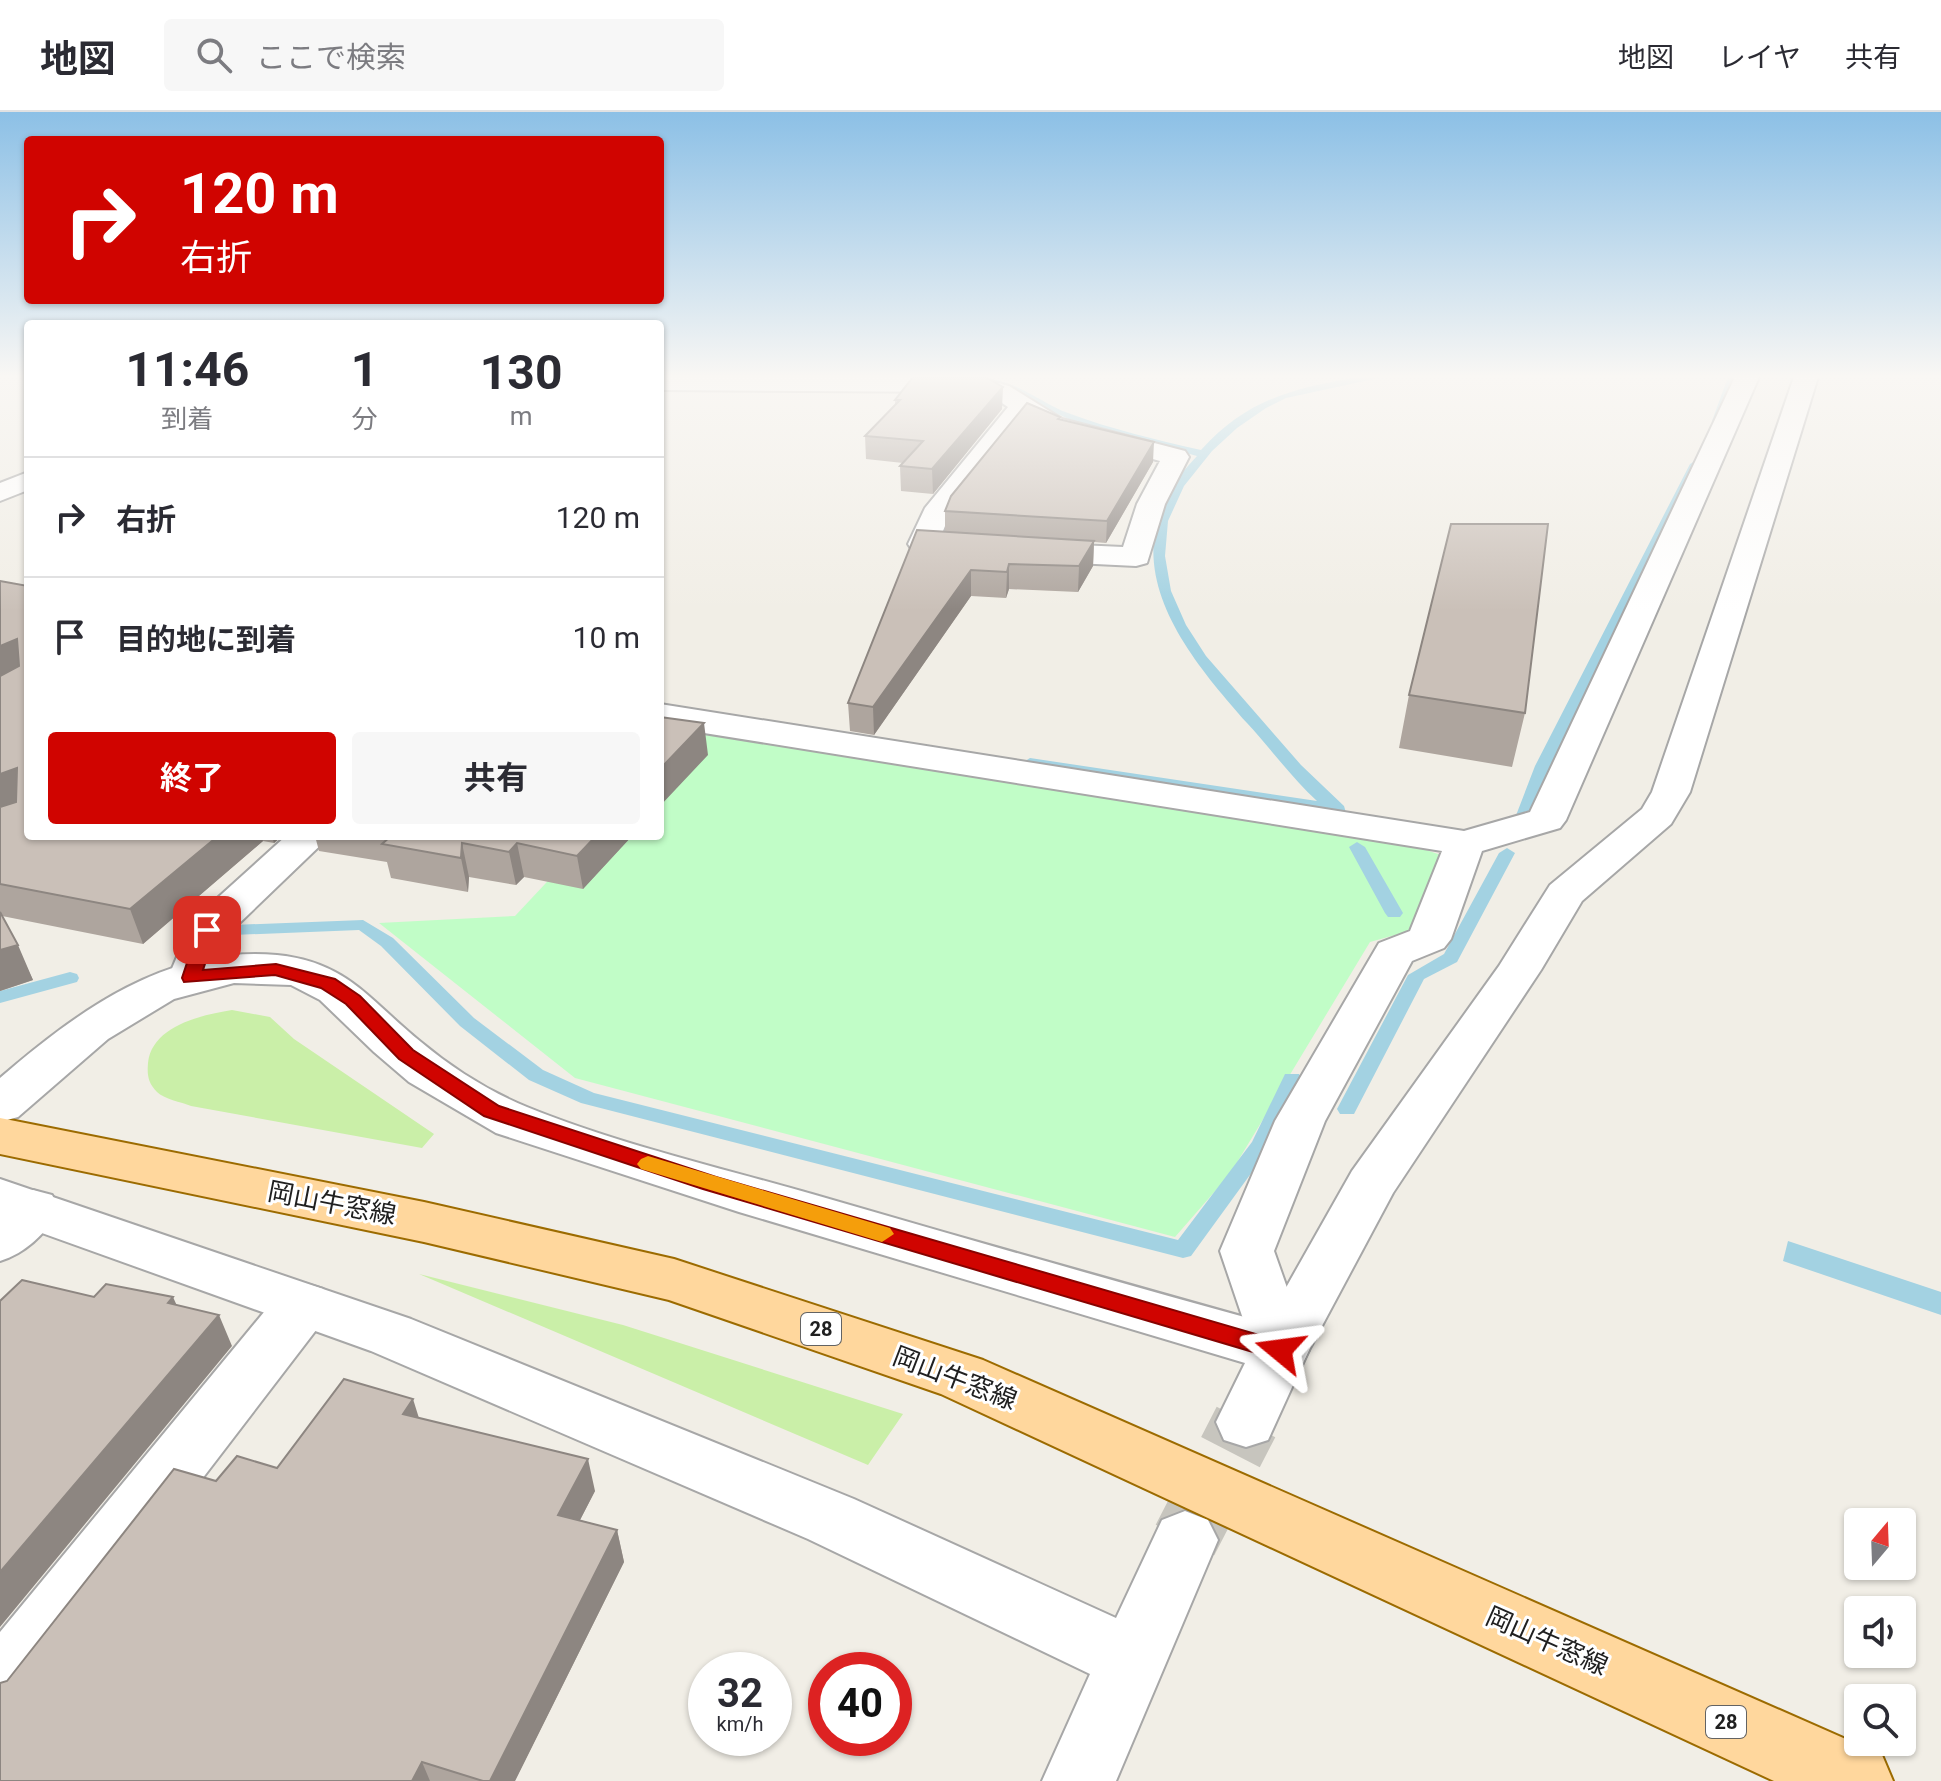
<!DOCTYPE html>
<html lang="ja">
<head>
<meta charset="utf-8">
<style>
  body { margin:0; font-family:Roboto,"Noto Sans JP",sans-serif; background:#f7f7f7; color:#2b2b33; height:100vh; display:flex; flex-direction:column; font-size:30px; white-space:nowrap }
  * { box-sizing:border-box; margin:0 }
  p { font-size:26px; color:#7c7c81 }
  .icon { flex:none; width:44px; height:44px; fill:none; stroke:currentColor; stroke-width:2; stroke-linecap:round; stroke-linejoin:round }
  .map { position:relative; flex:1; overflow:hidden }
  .sheet { position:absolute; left:24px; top:208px; width:640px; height:520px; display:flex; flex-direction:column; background:#fff; border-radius:8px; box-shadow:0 2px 6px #0004 }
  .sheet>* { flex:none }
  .banner { position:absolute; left:24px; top:24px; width:640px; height:168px; border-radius:8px; box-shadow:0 2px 6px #0004; background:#d00400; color:#fff; overflow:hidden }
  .needle { width:52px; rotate:19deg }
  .tools { position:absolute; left:1844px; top:1396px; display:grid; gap:16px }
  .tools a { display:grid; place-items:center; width:72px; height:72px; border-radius:8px; background:#fff; box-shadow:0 2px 6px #0004; font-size:40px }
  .speed { position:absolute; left:688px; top:1540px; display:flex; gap:16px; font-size:40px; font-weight:700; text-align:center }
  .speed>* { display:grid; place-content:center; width:104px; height:104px; border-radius:50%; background:#fff; box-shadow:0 2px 6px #0004; line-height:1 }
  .speed small { font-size:20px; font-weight:400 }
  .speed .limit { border:12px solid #d22; background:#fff; color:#111 }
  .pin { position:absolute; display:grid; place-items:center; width:68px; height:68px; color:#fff; margin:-34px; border-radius:16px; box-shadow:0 4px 12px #0006 }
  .me { position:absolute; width:88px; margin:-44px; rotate:286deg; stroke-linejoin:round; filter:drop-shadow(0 0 6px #0008) }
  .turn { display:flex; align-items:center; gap:28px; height:168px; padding:0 24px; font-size:36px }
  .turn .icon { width:104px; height:104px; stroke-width:2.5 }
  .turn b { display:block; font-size:56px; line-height:68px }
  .eta { display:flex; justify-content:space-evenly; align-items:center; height:136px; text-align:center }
  .eta b { font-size:48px; font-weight:700; line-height:56px }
  .primary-button { display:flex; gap:16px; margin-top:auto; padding:16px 24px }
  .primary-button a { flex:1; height:92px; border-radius:8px; background:#d00400; color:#fff; font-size:32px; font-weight:700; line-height:92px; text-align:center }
  .primary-button a+a { background:#f7f7f7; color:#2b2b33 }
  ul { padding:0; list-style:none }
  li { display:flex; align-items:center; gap:24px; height:120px; padding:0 24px; border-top:2px solid #e1e1e2 }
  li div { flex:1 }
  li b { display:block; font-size:30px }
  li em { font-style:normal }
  header { display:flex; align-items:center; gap:48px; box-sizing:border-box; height:112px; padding:0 40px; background:#fff; border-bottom:2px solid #e1e1e2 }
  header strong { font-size:38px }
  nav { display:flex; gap:44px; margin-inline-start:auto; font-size:28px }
  .search { width:560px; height:72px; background:#f7f7f7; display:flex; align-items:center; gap:20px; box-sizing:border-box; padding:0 28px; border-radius:8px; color:#7c7c81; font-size:30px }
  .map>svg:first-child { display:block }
  .grass { fill:#caefa8 }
  .park { fill:#c1fdc7 }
  .water { fill:#a3d2e2 }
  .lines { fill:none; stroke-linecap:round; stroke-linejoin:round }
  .stream { fill:#a3d2e2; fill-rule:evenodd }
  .tertiary-tunnel { stroke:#c7c5be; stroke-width:66; stroke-dasharray:66 33; stroke-linecap:butt }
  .minor-casing { stroke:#a7a7a7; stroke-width:4 }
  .tertiary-casing { stroke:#a7a7a7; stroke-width:4 }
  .primary-casing { stroke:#9c6b00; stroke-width:4 }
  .minor { fill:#fff; fill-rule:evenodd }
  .tertiary { fill:#fff; fill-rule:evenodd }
  .primary { fill:#ffd79d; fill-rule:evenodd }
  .wall { fill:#aea59e }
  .shaded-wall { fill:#8d8681 }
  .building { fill:#cac0b8; stroke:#8d8681; stroke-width:2 }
  .route { fill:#d00400; stroke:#870300; stroke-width:2 }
  .slow { fill:#f59e0b }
  .labels { text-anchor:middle; stroke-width:6; stroke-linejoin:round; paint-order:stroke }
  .shield { fill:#fff; stroke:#636363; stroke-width:2 }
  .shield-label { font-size:20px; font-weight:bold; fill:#202020 }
  .near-street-label { font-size:26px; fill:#202020; stroke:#fff }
</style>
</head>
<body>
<header>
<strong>地図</strong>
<div class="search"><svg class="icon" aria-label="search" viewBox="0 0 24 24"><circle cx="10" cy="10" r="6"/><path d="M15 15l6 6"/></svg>ここで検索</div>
<nav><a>地図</a><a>レイヤ</a><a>共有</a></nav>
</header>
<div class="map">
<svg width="1941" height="1669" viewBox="0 0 1941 1669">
  <rect width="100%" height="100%" fill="#f1eee6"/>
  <path class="grass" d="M 232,898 L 270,905 L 294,927 L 434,1022 L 422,1036 L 191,994 C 181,990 164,987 157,980 C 148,971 147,963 148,951 C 152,914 201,903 232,898 Z
    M 419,1162 L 623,1213 L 903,1302 L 868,1353 Z"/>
  <path class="park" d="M 688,618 L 1411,733 L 1444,744 L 1413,818 L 1370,830 L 1230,1062 L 1175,1125 L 575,966 L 379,811 L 515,804 L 590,724 L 660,724 L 660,648 Z"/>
  <path class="water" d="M 1788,1129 L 1941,1180 L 1941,1203 L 1783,1149 Z"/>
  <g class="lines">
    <path class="stream" d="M 1359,265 L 1383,265 L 1286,286 L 1266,296 L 1237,316 L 1212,339 L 1184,374 L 1168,409 L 1165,444 L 1171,479 L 1186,513 L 1206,544 L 1301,653 L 1344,694 L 1347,704 L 1345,707 L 1333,707 L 1329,700 L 1025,654 L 1022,651 L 1030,646 L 1317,689 C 1291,665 1271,637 1247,611 C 1190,546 1118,462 1173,372 C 1180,362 1189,353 1197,344 L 1077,311 L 1002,276 L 981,271 L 981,267 C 1012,265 1039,290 1068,301 C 1111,317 1156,328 1201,338 C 1247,287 1294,276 1359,265 Z
      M 1728,265 L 1738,265 L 1721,307 L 1712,309 Z
      M 1695,349 L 1700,352 L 1551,654 L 1531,706 L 1529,709 L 1517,709 L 1515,706 L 1535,654 L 1690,352 Z
      M 1357,730 L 1365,735 L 1403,801 L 1400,805 L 1388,805 L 1385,801 L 1349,735 Z
      M 1507,736 L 1515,741 L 1457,850 L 1424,867 L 1354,1002 L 1340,1002 L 1337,997 L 1408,863 L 1444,842 L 1499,741 Z
      M 363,808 L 393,826 L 474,906 L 543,958 L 594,981 L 1178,1128 L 1252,1030 L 1285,962 L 1299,962 L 1302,967 L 1268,1038 L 1191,1144 L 1183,1146 L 581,991 L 529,968 L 460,914 L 381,834 L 359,818 L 233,823 L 224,818 L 233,813 Z
      M 70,860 L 77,862 L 79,866 L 77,870 L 0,891 L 0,879 Z"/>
    <path class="tertiary-tunnel" d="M 1185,1428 L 1246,1310"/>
    <defs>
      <path id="minor" d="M 660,265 L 976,265 L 1009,274 L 1062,307 L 1185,339 L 1189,345 L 1165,392 L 1147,451 L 1136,454 L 1034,449 L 1023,446 L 1019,440 L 1023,434 L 1034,431 L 1123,435 L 1137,392 L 1160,349 L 1044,317 L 1027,306 L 949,404 L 941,424 L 980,429 L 984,435 L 980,441 L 969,444 L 912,438 L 908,432 L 925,396 L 1008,295 L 993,285 L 965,280 L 660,278 Z
        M 1735,265 L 1759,265 L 1566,708 L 1560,716 L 1482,739 L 1451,827 L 1444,836 L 1412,849 L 1325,1009 L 1274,1139 L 1309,1238 L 1301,1254 L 1280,1261 L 1259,1254 L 1220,1139 L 1275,1009 L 1379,831 L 1410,819 L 1442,739 L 660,614 L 660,592 L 1464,719 L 1530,700 Z
        M 28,360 L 28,378 L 0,389 L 0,371 Z
        M 286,724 L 330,724 L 227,823 L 207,876 L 191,880 L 175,876 L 168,866 L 192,809 Z
        M 33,1078 L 52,1083 L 60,1097 C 46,1121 26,1141 0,1149 L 0,1097 L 14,1083 Z
        M 303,1171 L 323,1177 L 331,1193 L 323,1209 L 25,1598 L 0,1608 L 0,1520 L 283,1177 Z"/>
      <path id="tertiary" d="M 1794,265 L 1818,265 L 1690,680 L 1671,712 L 1582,789 L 1541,858 L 1393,1081 L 1308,1240 L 1268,1328 L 1246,1335 L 1224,1328 L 1216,1310 L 1245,1251 L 739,1100 L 496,1021 L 409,970 L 374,940 L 320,888 L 291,873 L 234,871 L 174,887 L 108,927 L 18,1005 L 0,1010 L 0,966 C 78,899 167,833 277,843 C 348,850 371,890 421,930 C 452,956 490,980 527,995 C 615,1031 721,1056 812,1082 C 963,1126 1114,1169 1266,1211 L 1352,1059 L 1499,854 L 1550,773 L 1642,697 L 1652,680 Z
        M 0,1067 L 411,1207 L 854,1387 L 1116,1506 L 1162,1408 L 1185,1399 L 1208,1408 L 1218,1428 L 1116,1669 L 1042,1669 L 1090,1562 L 808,1427 L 371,1239 L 0,1106 Z"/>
      <path id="primary" d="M 0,1006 L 424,1090 L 674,1147 L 983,1248 L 1882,1643 L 1893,1669 L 1774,1669 L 941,1282 L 669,1188 L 424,1130 L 0,1042 Z"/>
    </defs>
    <use href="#minor" class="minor-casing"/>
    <use href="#tertiary" class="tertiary-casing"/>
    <use href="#primary" class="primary-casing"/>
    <use href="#minor" class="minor"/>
    <use href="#tertiary" class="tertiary"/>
    <use href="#primary" class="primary"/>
  </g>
  <path class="wall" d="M 895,288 L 1002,297 L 933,382 L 901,379 L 900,354 L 903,351 L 866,347 L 865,324 L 895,293 Z
    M 1060,308 L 1153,350 L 1106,431 L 1094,430 L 1093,454 L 1078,480 L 1009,477 L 1006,486 L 971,484 L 874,623 L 850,619 L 848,591 L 945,420 L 945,399 Z
    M 0,469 L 28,724 L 282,724 L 274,731 L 263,729 L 143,832 L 2,804 L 33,868 L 0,879 Z
    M 1409,583 L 1525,601 L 1512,655 L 1399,636 Z
    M 315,724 L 632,724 L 583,777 L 524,765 L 516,773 L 469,765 L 468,780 L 391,766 L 387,750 L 319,739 Z
    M 419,1306 L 595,1379 L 580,1408 L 617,1418 L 624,1450 L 515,1669 L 0,1669 L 7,1569 L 216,1369 L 277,1356 Z"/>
  <path class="shaded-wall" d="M 1003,275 L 1002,297 L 933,382 L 932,357 Z
    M 1154,330 L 1153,350 L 1106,431 L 1107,409 Z
    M 1094,429 L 1093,454 L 1078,480 L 1079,454 Z
    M 1009,452 L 1009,477 L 1006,486 L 1007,460 Z
    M 971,458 L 971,484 L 874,623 L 873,595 Z
    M 17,527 L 28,555 L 0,569 L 0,534 Z
    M 704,611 L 708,643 L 660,694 L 660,657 Z
    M 17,656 L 28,682 L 0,700 L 0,662 Z
    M 218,724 L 261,724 L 263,729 L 143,832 L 130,797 Z
    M 272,724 L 282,724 L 274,731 Z
    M 596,724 L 632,724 L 583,777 L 577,744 Z
    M 462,731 L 469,765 L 468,780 L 461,746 Z
    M 517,731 L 524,765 L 516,773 L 509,740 Z
    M 18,833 L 33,868 L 0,879 L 0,838 Z
    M 173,1185 L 187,1216 L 168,1191 Z
    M 219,1203 L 232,1234 L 0,1515 L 0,1460 Z
    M 413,1287 L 423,1319 L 403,1302 Z
    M 588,1347 L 595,1379 L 566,1435 L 558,1403 Z
    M 617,1418 L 624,1450 L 515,1669 L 490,1669 Z
    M 422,1650 L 430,1669 L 412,1669 Z"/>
  <path class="building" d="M 913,265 L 985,265 L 1003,275 L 932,357 L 900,354 L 923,329 L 865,324 L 900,288 L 895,288 Z
    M 1027,291 L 1060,305 L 1058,307 L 1154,330 L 1107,409 L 945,399 L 951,384 Z
    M 1451,412 L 1548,412 L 1525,601 L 1409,583 Z
    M 917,418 L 1094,429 L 1079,454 L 1009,452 L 1007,460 L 971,458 L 873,595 L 848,591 Z
    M 0,469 L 28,474 L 28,724 L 218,724 L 130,797 L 0,772 L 0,695 L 16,690 L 17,656 L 0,662 L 0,564 L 19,554 L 17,527 L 0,534 Z
    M 660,605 L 704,611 L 660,657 Z
    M 391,724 L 596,724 L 577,744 L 517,731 L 509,740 L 462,731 L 461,746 L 382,732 Z
    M 0,800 L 18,833 L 0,838 Z
    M 22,1168 L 94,1185 L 106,1172 L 173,1185 L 168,1191 L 219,1203 L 0,1460 L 0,1189 Z
    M 344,1267 L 413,1287 L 403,1302 L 588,1347 L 558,1403 L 617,1418 L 490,1669 L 483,1669 L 422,1650 L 412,1669 L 0,1669 L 0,1571 L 7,1569 L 174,1357 L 216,1369 L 237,1344 L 277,1356 Z"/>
  <linearGradient id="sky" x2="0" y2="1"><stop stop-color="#8cc0e6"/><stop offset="0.53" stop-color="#f9f7f4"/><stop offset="1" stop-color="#f9f7f4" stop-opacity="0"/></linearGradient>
  <rect width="1941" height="499" fill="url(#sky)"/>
  <path class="route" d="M 207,813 L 216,818 L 203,858 L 276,852 L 335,867 L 360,884 L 413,938 L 499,994 L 716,1065 L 1280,1229 L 1289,1231 L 1292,1238 L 1289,1245 L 1280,1248 L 703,1077 L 484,1004 L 399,947 L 346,892 L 321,876 L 275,863 L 184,870 L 182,866 L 198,818 Z"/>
  <path class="slow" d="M 648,1044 L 890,1116 L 894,1122 L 882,1130 L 641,1057 L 637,1052 L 641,1047 Z"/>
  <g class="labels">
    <g class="shield">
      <rect x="801" y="1201" width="40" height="32" rx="6"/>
      <rect x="1706" y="1594" width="40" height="32" rx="6"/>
    </g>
    <g class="shield-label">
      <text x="821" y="1224">28</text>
      <text x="1726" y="1617">28</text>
    </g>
    <g class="near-street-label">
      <text transform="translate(332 1091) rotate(11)" y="9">岡山牛窓線</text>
      <text transform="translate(955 1266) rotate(21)" y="9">岡山牛窓線</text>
      <text transform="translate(1547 1529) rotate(24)" y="9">岡山牛窓線</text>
    </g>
  </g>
</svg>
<div class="tools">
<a><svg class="needle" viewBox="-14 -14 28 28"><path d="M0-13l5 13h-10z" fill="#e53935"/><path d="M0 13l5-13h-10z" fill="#7c7c81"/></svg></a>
<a><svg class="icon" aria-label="sound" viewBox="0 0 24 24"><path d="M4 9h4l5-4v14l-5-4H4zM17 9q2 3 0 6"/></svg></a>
<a><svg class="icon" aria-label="search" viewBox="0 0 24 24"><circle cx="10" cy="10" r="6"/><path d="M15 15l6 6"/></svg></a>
</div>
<div class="speed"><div>32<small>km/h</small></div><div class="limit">40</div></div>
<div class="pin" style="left:207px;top:818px;background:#d93025"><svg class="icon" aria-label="arrive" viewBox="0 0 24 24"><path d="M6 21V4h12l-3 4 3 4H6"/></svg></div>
<svg class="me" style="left:1280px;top:1238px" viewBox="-20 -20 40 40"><path d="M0-17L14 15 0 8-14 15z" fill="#d00400" stroke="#fff" stroke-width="4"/></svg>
<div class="banner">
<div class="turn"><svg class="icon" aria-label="right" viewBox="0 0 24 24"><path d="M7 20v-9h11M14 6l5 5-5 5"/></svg><div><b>120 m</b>右折</div></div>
</div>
<section class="sheet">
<div class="eta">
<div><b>11:46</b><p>到着</p></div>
<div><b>1</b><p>分</p></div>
<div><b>130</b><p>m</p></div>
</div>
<ul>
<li><svg class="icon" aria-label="right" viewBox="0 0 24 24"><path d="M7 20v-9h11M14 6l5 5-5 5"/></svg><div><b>右折</b></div><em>120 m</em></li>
<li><svg class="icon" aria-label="arrive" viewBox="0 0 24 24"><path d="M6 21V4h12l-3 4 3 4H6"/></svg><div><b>目的地に到着</b></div><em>10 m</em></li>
</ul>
<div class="primary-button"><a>終了</a><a>共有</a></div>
</section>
</div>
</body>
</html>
